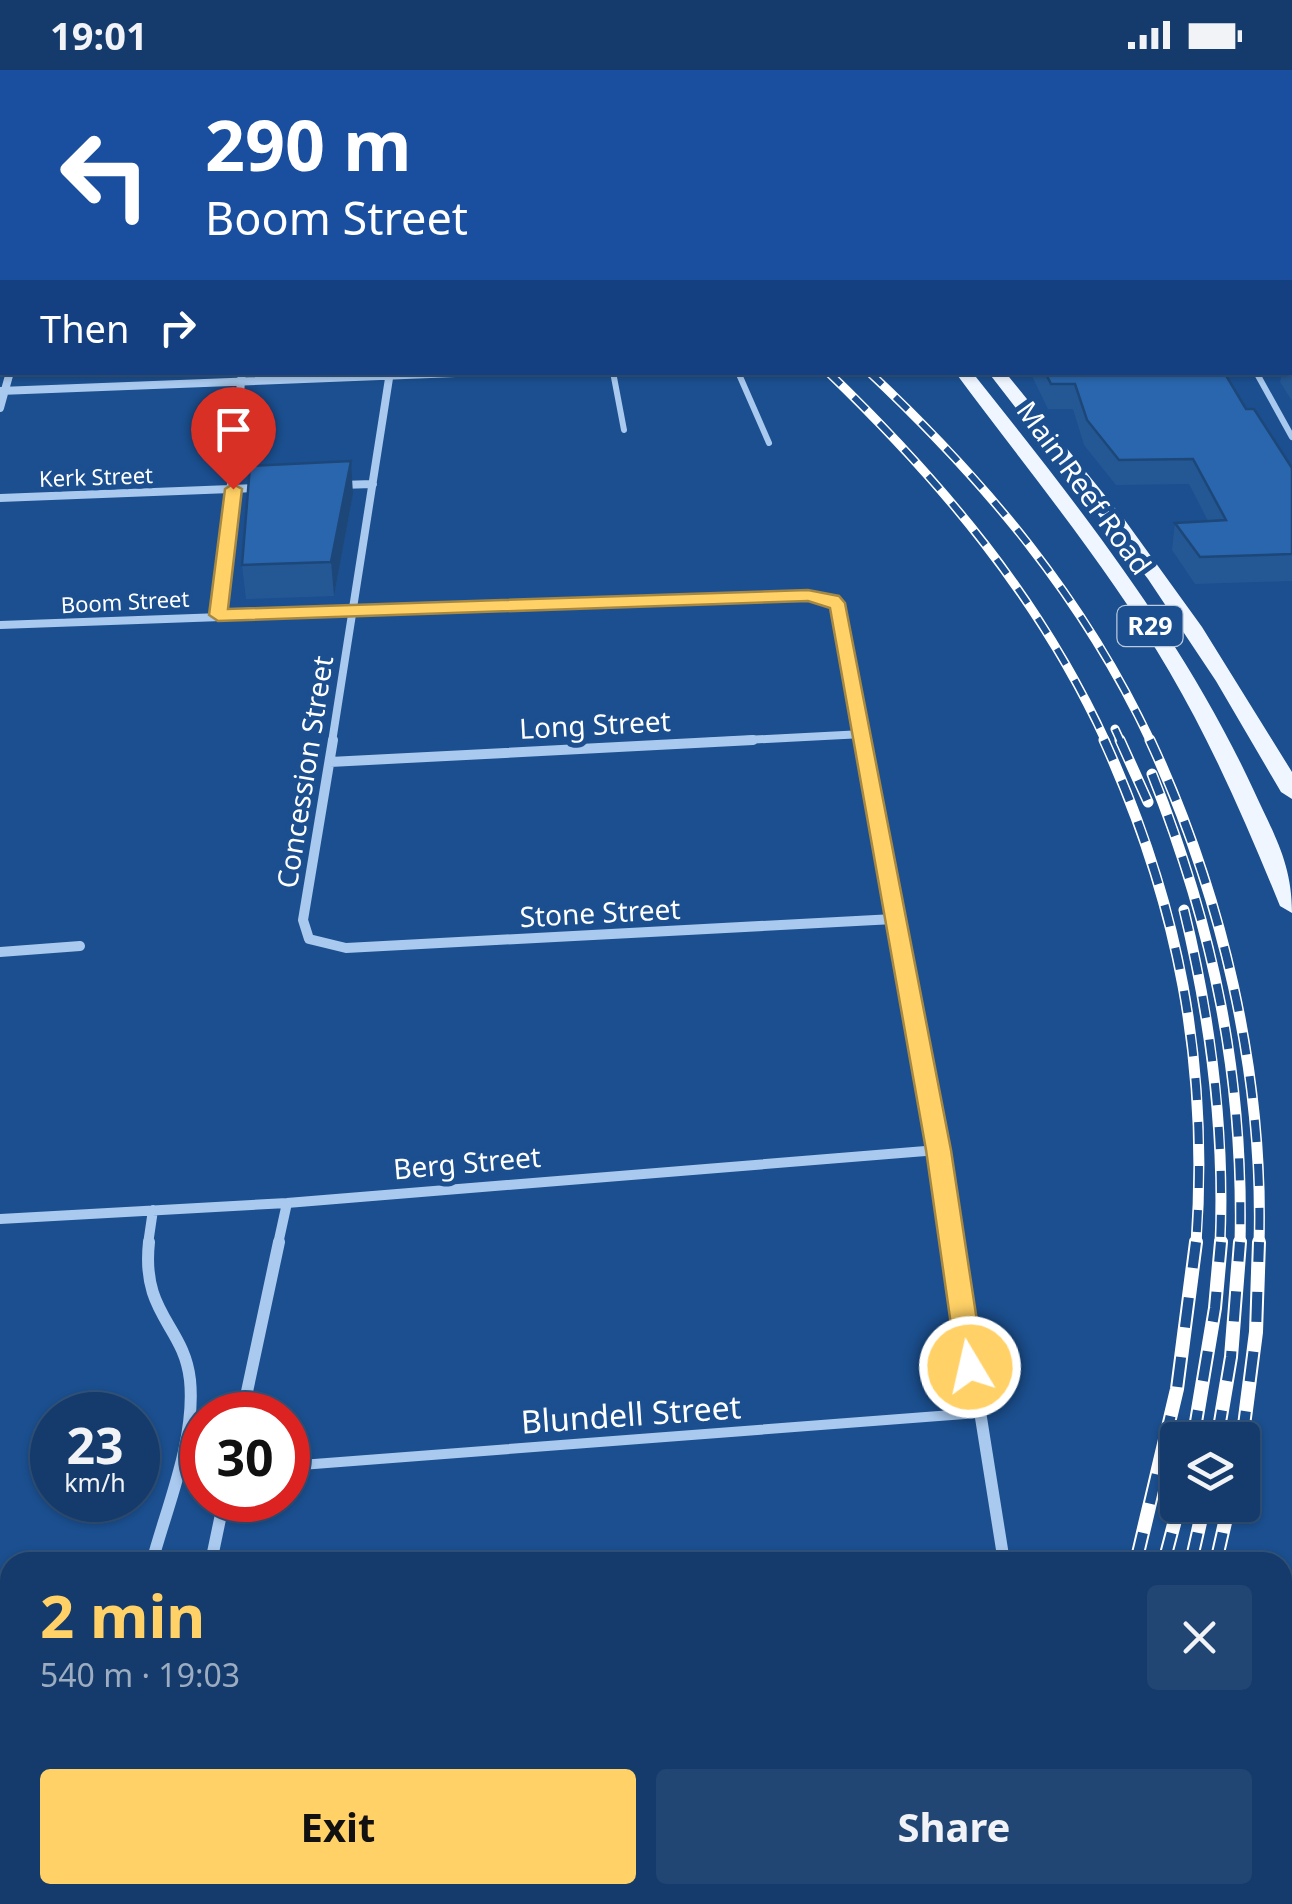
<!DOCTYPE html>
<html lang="en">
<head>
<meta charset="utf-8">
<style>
  body { margin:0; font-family:"Noto Sans",sans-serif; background:#214673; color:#f1f3f6; height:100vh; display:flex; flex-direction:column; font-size:38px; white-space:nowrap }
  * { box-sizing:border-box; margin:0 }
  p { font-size:32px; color:#9dadc1 }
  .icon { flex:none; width:55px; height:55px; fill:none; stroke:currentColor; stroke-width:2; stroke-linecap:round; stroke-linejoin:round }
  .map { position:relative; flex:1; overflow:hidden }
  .side { position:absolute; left:0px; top:1482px; width:1292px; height:352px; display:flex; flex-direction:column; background:#143b6b; border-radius:30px 30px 0 0; box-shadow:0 2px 8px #0004,0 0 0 2px #33557e }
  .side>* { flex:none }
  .hud { position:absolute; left:0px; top:0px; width:1292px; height:305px; box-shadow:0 2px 8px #0004,0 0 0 2px #33557e; background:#1a4fa0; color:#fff; overflow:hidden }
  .controls { position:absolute; left:1160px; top:1352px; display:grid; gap:20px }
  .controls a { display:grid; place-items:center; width:100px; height:100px; border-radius:10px; background:#143b6b; box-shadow:0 2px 8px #0004,0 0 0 2px #33557e; font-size:50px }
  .speed { position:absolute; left:30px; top:1322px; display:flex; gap:20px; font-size:50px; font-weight:700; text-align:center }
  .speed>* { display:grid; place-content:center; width:130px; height:130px; border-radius:50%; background:#143b6b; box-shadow:0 2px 8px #0004,0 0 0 2px #33557e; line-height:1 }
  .speed small { font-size:25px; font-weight:400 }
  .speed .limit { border:15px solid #d22; background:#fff; color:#111 }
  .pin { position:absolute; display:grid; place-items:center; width:85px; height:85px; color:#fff; margin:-102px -42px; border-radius:50% 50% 50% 0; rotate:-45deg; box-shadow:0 0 10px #0007 }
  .pin .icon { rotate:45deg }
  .me { position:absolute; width:110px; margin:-55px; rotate:351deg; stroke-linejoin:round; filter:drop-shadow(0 0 8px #0008) }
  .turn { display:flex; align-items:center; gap:35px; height:210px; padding:0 40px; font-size:45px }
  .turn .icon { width:130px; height:130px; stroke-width:2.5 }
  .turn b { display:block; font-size:70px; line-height:85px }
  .then { display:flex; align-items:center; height:95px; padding:0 40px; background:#0003; gap:20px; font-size:38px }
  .round { display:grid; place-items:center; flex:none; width:105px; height:105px; border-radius:10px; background:#214673 }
  .headline { display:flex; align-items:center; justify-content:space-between; height:170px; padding:0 40px }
  h1 { font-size:60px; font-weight:700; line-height:75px; color:#ffd166 }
  .cta { display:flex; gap:20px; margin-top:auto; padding:20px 40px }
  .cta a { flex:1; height:115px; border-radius:10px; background:#ffd166; color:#111; font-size:40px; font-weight:700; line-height:115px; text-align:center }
  .cta a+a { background:#214673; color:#f1f3f6 }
  .status { display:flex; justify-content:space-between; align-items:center; height:70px; padding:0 50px; background:#143b6b; direction:ltr }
  .status svg { height:28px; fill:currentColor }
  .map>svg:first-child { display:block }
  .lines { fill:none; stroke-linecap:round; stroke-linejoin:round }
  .path { stroke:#a9c9ee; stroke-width:2.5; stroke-dasharray:2.5 4; stroke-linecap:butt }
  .service-far1 { stroke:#a9c9ee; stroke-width:6 }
  .service { stroke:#a9c9ee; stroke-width:10 }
  .minor-far3 { stroke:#a9c9ee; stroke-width:6 }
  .minor-far2 { stroke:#a9c9ee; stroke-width:8 }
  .minor-far1 { stroke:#a9c9ee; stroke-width:10 }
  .minor { stroke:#a9c9ee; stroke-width:12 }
  .primary { fill:#f0f6ff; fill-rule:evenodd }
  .rail-far3-casing { stroke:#fff; stroke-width:6 }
  .rail-far2-casing { stroke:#fff; stroke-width:9 }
  .rail-far1-casing { stroke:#fff; stroke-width:11 }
  .rail-casing { stroke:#fff; stroke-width:14 }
  .rail-far3 { stroke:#1b4f8f; stroke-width:4; stroke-dasharray:12; stroke-linecap:butt }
  .rail-far2 { stroke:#1b4f8f; stroke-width:6; stroke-dasharray:18; stroke-linecap:butt }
  .rail-far1 { stroke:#1b4f8f; stroke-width:8; stroke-dasharray:22; stroke-linecap:butt }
  .rail { stroke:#1b4f8f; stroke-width:10; stroke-dasharray:30; stroke-linecap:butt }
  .wall { fill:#245895 }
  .shaded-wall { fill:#1d4779 }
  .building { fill:#2a66ad; stroke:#1d4779; stroke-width:2.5 }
  .route { fill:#ffd166; stroke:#a68842; stroke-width:2.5 }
  .labels { text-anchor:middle; stroke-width:10; stroke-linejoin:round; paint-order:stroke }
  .far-street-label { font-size:22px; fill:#fff; stroke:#1b4f8f }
  .shield { fill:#1b4f8f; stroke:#bbcadd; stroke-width:2.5 }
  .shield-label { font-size:25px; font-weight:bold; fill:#fff }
  .street-label { font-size:28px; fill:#fff; stroke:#1b4f8f }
  .near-street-label { font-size:32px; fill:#fff; stroke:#1b4f8f }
</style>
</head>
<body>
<div class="status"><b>19:01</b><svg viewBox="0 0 49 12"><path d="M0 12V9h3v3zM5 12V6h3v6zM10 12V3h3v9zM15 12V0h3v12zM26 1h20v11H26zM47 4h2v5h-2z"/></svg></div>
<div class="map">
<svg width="1292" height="1834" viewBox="0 0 1292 1834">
  <rect width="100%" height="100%" fill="#1b4f8f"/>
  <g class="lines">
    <path class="path" d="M 580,0 L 584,0"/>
    <path class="service-far1" d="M 613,302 L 624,360
      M 738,302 L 769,373
      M 1256,302 L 1292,367"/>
    <path class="service" d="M 288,1396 L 978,1343"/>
    <path class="minor-far3" d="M 795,0 L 807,2"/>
    <path class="minor-far2" d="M 0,321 L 481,302
      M 0,338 L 10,302
      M 340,415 L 373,414
      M 0,428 L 258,418
      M 218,545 L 242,302
      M 0,555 L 813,526 L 831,531 L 842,546 L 865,672
      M 332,672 L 390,302
      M 706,672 L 863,664"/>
    <path class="minor-far1" d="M 333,670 L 303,850 L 309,869 L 346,878 L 894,849
      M 864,670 L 953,1174
      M 330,692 L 753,670
      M 0,882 L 80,876
      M 0,1149 L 287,1133 L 938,1080
      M 148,1174 L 153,1140
      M 278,1174 L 287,1133"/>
    <path class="minor" d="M 149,1172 C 141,1245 184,1255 190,1310 C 196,1369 167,1436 152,1492
      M 953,1172 L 1004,1492
      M 242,1345 L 279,1172
      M 211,1492 L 224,1430
      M 70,1834 L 72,1825
      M 139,1834 L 141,1825
      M 838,1834 L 876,1825"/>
    <path class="primary" d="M 621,0 L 635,0 L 636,2 L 622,2 Z
      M 955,302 L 972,302 C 1077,434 1183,567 1254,721 C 1274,765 1292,793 1292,843 L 1280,836 C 1247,755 1213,676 1169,601 C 1107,495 1028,401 955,302 Z
      M 988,302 L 1005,302 L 1124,449 L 1202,557 L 1292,702 L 1292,729 L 1281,722 L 1216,611 L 1148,509 Z"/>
    <defs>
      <path id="rail-far3" d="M 444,0 L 448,2"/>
      <path id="rail-far2" d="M 828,302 C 941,411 1040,528 1106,672
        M 869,302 C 985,411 1083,527 1151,672
        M 1115,659 L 1121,672"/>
      <path id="rail-far1" d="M 1104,670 C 1179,835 1209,993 1196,1174
        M 1120,670 L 1148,732
        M 1150,670 C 1222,825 1264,1003 1259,1174
        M 1152,704 C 1214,860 1244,1006 1240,1174
        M 1184,840 C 1211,951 1225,1060 1220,1174"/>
      <path id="rail" d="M 1193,1370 L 1215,1238 L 1221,1172
        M 1217,1370 L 1231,1287 L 1240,1172
        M 1242,1371 L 1256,1262 L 1259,1172
        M 1136,1492 L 1177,1319 L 1196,1172
        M 1164,1492 L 1179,1435
        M 1191,1492 L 1204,1435
        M 1216,1492 L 1229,1435
        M 1035,1834 L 1038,1825
        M 1068,1834 L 1071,1825
        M 1098,1834 L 1101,1825
        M 1129,1834 L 1131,1825"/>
    </defs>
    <use href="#rail-far3" class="rail-far3-casing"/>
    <use href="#rail-far2" class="rail-far2-casing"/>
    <use href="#rail-far1" class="rail-far1-casing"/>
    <use href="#rail" class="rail-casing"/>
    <use href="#rail-far3" class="rail-far3"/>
    <use href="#rail-far2" class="rail-far2"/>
    <use href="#rail-far1" class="rail-far1"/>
    <use href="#rail" class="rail"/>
  </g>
  <path class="wall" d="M 1290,33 L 1292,33 L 1292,106 L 1290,106 Z
    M 1290,181 L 1292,181 L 1292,212 L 1290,209 Z
    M 1290,289 L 1292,289 L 1292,331 L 1280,312 L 1282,302 L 1290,302 Z
    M 1030,302 L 1224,302 L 1246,339 L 1292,398 L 1292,511 L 1195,514 L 1172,480 L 1175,453 L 1208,451 L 1189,414 L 1116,415 L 1084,375 L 1073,339 L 1048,339 Z
    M 353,424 L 334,526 L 246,529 L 242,495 Z"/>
  <path class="shaded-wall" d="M 670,0 L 696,0 L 670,2 Z
    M 351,391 L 353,424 L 334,526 L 331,492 Z"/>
  <path class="building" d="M 1290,33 L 1292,33 L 1292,81 L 1290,81 Z
    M 1045,302 L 1224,302 L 1246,339 L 1254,339 L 1292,398 L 1292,484 L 1200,487 L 1175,453 L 1226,450 L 1193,389 L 1119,390 L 1087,350 L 1075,314 L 1051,314 Z
    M 351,391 L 331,492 L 242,495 L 250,396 Z"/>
  <path class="route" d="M 233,414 L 242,419 L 228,539 L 808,520 L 839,526 L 845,533 L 951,1080 L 984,1297 L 980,1304 L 961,1304 L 957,1297 L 926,1080 L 830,538 L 808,531 L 218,551 L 209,545 L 225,419 Z"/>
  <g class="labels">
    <g class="far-street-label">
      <text transform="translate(96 407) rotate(-2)" y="8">Kerk Street</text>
      <text transform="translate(125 532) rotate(-3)" y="8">Boom Street</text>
    </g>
    <rect class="shield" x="1117.5" y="536" width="65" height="40" rx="8"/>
    <g class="shield-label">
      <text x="1150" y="565">R29</text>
    </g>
    <g class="street-label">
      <text transform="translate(1084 418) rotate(54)" y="10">Main Reef Road</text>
      <text transform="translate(595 655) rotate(-3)" y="10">Long Street</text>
      <text transform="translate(305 702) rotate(-81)" y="10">Concession Street</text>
      <text transform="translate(600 843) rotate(-3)" y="10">Stone Street</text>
      <text transform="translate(467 1093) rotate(-5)" y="10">Berg Street</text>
    </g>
    <g class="near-street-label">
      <text transform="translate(631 1345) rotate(-4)" y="11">Blundell Street</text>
    </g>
  </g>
</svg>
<div class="controls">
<a><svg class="icon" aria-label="layers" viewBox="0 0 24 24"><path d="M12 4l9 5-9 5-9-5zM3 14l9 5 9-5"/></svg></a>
</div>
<div class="speed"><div>23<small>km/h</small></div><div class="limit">30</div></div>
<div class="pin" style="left:233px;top:419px;background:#d93025"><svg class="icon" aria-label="arrive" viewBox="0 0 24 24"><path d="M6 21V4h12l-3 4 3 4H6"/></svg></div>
<svg class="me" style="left:970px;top:1297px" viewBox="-20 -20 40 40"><circle r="17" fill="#ffd166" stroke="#fff" stroke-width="3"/><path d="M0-11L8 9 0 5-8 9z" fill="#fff"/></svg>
<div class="hud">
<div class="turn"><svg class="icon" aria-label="left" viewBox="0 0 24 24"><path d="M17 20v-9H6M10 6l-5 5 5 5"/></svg><div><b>290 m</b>Boom Street</div></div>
<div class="then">Then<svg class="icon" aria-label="right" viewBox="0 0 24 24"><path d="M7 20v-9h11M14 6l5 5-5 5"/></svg></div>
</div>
<section class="side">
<div class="headline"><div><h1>2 min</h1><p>540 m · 19:03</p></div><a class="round"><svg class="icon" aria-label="close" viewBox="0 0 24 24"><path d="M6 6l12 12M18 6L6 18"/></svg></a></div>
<div class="cta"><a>Exit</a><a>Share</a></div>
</section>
</div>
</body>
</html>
